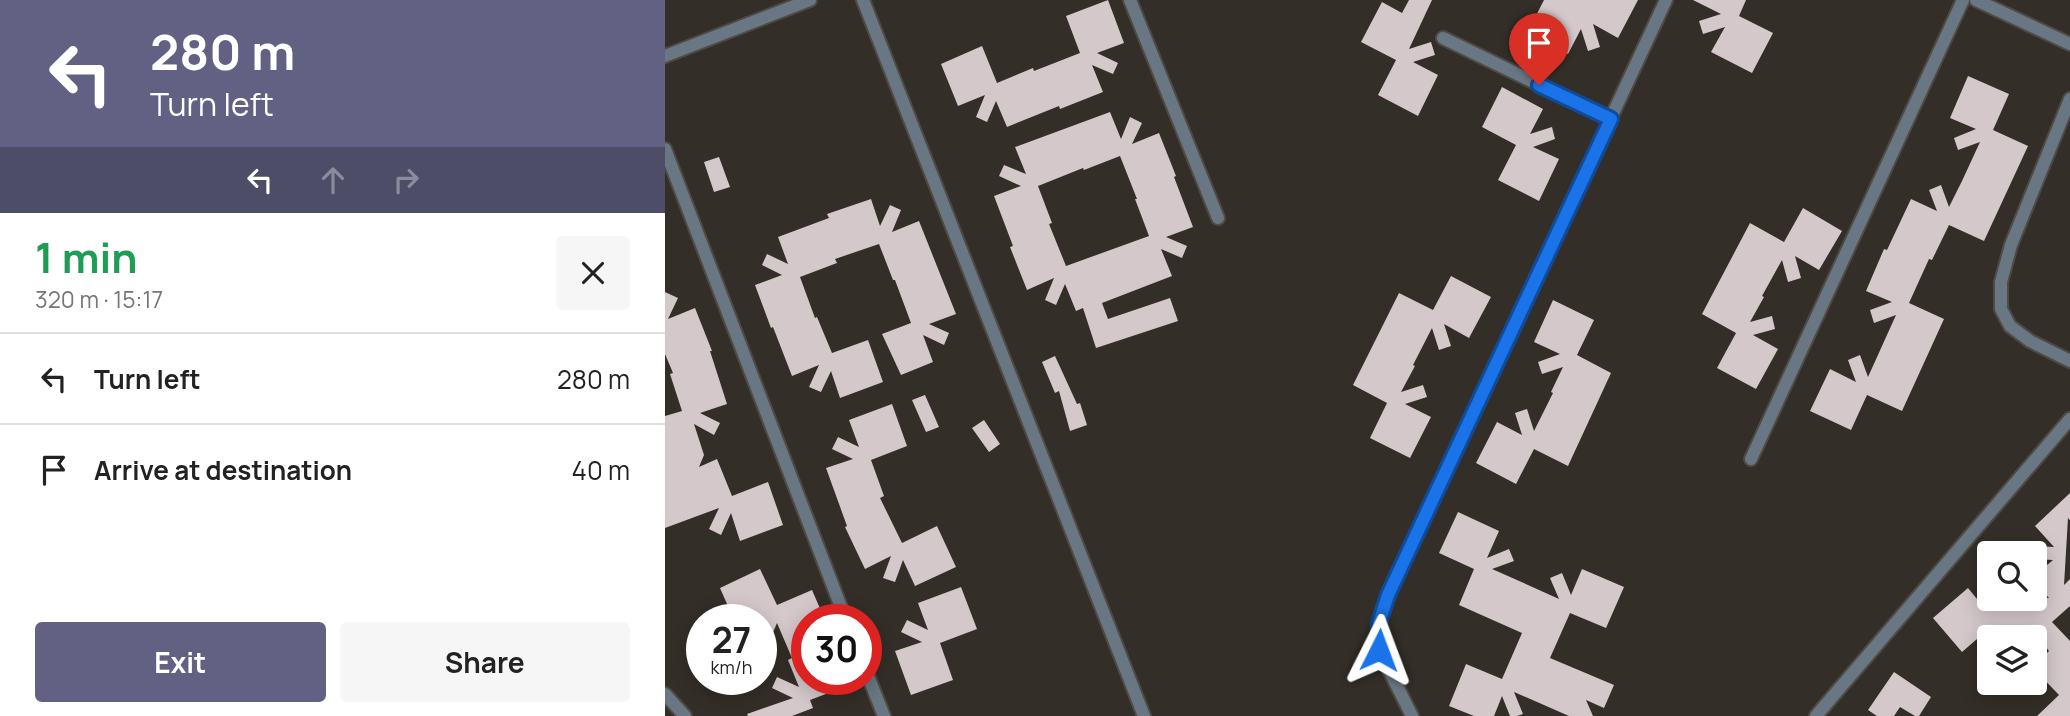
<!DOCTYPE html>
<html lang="en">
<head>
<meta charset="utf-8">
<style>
  body { margin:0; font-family:Manrope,sans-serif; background:#f6f6f6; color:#222; height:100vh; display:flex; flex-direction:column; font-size:26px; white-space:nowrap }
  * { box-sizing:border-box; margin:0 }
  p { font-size:23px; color:#767676 }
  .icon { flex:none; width:38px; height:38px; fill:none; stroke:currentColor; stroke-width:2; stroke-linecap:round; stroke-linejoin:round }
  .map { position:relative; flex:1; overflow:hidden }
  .details { display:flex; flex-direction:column; background:#fff; width:665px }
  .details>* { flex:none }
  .top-card { background:#626183; color:#fff; overflow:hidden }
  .tools { position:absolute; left:1312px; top:541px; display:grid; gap:14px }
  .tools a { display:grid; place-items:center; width:70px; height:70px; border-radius:7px; background:#fff; box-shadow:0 4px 18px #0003; font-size:35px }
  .speed { position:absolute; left:21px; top:604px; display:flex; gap:14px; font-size:35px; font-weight:700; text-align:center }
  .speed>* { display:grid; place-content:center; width:91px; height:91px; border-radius:50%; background:#fff; box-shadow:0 4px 18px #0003; line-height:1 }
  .speed small { font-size:18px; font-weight:400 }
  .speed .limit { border:10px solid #d22; background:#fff; color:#111 }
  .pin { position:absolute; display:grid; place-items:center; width:60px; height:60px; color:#fff; margin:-72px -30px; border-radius:50% 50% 50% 0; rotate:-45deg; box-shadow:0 0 7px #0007 }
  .pin .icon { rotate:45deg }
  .me { position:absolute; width:77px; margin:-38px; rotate:3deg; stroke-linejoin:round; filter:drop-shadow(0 0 5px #0008) }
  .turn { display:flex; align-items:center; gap:24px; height:147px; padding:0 35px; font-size:32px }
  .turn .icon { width:91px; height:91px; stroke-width:2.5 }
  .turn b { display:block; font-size:49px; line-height:60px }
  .lanes { display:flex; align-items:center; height:66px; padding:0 35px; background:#0003; justify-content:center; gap:35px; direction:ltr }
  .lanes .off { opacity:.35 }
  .round { display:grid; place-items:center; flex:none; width:74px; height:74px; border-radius:7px; background:#f6f6f6 }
  .overview { display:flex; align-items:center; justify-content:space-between; height:119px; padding:0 35px }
  h1 { font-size:42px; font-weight:700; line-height:52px; color:#1e9e55 }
  .primary-button { display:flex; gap:14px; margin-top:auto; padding:14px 35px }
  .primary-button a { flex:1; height:80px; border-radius:7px; background:#626183; color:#fff; font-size:28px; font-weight:700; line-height:80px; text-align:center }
  .primary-button a+a { background:#f6f6f6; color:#222 }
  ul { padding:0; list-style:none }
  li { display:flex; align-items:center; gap:21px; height:91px; padding:0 35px; border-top:2px solid #e0e0e0 }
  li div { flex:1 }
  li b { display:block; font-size:26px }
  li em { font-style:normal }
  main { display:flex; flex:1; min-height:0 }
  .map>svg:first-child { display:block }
  .building { fill:#d4c8cb; fill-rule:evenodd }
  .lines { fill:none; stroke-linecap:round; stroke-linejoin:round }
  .minor-casing { stroke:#4f4a44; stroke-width:16 }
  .minor { stroke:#687783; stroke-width:12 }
  .route-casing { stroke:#114b97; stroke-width:18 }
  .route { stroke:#1a73e8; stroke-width:12 }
</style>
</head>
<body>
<main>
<section class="details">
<div class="top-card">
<div class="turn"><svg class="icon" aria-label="left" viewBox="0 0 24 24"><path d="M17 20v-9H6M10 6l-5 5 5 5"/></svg><div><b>280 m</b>Turn left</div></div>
<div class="lanes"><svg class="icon" aria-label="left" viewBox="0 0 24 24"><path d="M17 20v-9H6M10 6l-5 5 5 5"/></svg><svg class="icon off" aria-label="ahead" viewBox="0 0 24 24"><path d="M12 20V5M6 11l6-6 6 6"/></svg><svg class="icon off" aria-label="right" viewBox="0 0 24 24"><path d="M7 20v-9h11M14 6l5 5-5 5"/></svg></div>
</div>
<div class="overview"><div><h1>1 min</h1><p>320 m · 15:17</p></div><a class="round"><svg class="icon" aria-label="close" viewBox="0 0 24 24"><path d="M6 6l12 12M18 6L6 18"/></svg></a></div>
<ul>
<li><svg class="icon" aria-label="left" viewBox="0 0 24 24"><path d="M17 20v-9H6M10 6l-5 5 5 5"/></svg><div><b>Turn left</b></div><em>280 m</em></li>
<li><svg class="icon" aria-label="arrive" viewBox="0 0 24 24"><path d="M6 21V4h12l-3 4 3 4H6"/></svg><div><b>Arrive at destination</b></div><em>40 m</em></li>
</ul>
<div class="primary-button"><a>Exit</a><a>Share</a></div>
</section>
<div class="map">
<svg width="1405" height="716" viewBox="0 0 1405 716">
  <rect width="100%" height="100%" fill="#332e27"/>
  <path class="building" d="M 443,0 L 459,43 L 432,53 L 453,63 L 448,74 L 427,65 L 438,92 L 395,109 L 394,106 L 342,127 L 331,101 L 322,122 L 311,117 L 320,95 L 293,106 L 276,64 L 317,46 L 332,83 L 368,68 L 369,71 L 415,53 L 401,16 Z
    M 744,0 L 767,0 L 744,49 L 766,42 L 770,55 L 748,62 L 773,75 L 753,116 L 713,95 L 731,60 L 696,42 L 717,2 L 737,13 Z
    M 879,0 L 973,0 L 953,38 L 928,24 L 935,47 L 923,51 L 916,29 L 903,54 L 862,33 Z
    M 1028,0 L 1081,0 L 1074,16 L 1108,33 L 1087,73 L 1046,52 L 1060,27 L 1038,34 L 1034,21 L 1056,14 Z
    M 1303,76 L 1344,94 L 1328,130 L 1363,146 L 1319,241 L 1284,225 L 1267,260 L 1264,259 L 1244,303 L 1279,319 L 1237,411 L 1202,395 L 1186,430 L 1145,411 L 1165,369 L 1191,382 L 1183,360 L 1195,355 L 1203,377 L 1231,315 L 1209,323 L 1205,310 L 1227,302 L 1201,291 L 1219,249 L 1222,250 L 1246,199 L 1272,211 L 1264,190 L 1276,185 L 1284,207 L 1297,181 L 1315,142 L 1293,150 L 1289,138 L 1311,129 L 1285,118 Z
    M 837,87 L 878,109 L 865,134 L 887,127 L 890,139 L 868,147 L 894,159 L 874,201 L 833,180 L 851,145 L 817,127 Z
    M 445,112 L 456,139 L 465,117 L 477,123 L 467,144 L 494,133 L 511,176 L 509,177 L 528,227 L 501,237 L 522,246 L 517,258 L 496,249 L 507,276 L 437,303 L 443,319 L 505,298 L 513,321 L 431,348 L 418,308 L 411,311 L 400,284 L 391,305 L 380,300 L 389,278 L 362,290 L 345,247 L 348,246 L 329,196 L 356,186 L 334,176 L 339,165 L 361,174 L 350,147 ZM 455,156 L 472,199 L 470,199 L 484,236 L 401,266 L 384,224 L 387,223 L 373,186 L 418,168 L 419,170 Z
    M 54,157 L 65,187 L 49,192 L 39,162 Z
    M 206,199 L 215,226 L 225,205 L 236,210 L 227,232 L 254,221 L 291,314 L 264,324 L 284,333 L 279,345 L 258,335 L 268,362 L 236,375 L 217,334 L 246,323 L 230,280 L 228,280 L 214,244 L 170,259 L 172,263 L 135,277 L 150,318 L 152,317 L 167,353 L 203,340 L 218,382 L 175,398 L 166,371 L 156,392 L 144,387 L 154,365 L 127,376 L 108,327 L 106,328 L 90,285 L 117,275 L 97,265 L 102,254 L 123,264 L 113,237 L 164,218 L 162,214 Z
    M 1138,208 L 1177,231 L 1154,270 L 1130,256 L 1136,278 L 1123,282 L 1117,260 L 1097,296 L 1099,297 L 1085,322 L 1107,316 L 1110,329 L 1088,335 L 1113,349 L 1091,389 L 1052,368 L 1071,333 L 1037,314 L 1085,223 L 1119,242 Z
    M 786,276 L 826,297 L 804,338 L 779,324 L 786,346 L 774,350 L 767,328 L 748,365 L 750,366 L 736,392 L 758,385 L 762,397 L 740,404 L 766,417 L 745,458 L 705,438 L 722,403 L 688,385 L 734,293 L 768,310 Z
    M 0,292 L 13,298 L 3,319 L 30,308 L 47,351 L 45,351 L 62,404 L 35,413 L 55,423 L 49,435 L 29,424 L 39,455 L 34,467 L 52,459 L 67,496 L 103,482 L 118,525 L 75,541 L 66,513 L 56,535 L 44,529 L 54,508 L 0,528 L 0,416 L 17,411 L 5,374 L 8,373 L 0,354 Z
    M 888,300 L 929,320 L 912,355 L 946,373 L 903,466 L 869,449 L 851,484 L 811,463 L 832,422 L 857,435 L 850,413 L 862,409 L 869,431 L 888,393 L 886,392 L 898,367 L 877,374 L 873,362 L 895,354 L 869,342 Z
    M 390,356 L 412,404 L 415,403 L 422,425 L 405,431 L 394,391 L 390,393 L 377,362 Z
    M 260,395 L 274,427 L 261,432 L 247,400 Z
    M 227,404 L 242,446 L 206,460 L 219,496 L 215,498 L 237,543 L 272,526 L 291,567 L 250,586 L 238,560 L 230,582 L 218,578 L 226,556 L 200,569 L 180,527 L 182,526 L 161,468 L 188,459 L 167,449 L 173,437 L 194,447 L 184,420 Z
    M 319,420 L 335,444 L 324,452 L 307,428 Z
    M 1405,493 L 1405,520 L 1403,518 L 1399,585 L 1405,579 L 1405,606 L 1387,622 L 1405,641 L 1405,716 L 1372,716 L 1394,695 L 1370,670 L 1370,664 L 1384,651 L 1373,637 L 1336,637 L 1327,626 L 1297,652 L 1268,618 L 1303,588 L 1321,610 L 1322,598 L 1384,598 L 1370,583 L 1370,575 L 1388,560 L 1370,559 L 1370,546 L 1389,547 L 1370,526 Z
    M 793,512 L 834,531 L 822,558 L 844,549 L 849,561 L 827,569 L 863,585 L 894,599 L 885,578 L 897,573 L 906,595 L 917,569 L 959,587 L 941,628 L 905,613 L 885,658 L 949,685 L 939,708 L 921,700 L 928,716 L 904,716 L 849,692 L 858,714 L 852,716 L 845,716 L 837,696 L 829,716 L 809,716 L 784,706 L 801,664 L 837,679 L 857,633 L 794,605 L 809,569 L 774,553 Z
    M 95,569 L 112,605 L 147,590 L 160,620 L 142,620 L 142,679 L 195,679 L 195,681 L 145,700 L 148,708 L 127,716 L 83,716 L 82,714 L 128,698 L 107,688 L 112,677 L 134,687 L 123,660 L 127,658 L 112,623 L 96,661 L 96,620 L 69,620 L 55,588 Z
    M 296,587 L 312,629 L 275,643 L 288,680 L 246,695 L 230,651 L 257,642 L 236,632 L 242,620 L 263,630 L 253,603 Z
    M 1229,672 L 1266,697 L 1254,716 L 1250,716 L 1235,707 L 1229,716 L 1212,716 L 1203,710 Z"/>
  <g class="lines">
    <defs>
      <path id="minor" d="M 198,0 L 479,716
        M 465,0 L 553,218
        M 1311,0 L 1405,44
        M 778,38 L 945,119
        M 0,56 L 145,0
        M 1405,99 L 1346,245 L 1336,282 L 1336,309 L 1345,326 L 1365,341 L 1405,361
        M 0,149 L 181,620
        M 1086,459 L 1298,0
        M 201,671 L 219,716
        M 0,694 L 20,716
        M 747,716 L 714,650 L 714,623 L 723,595 L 1001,0
        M 1151,716 L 1405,419"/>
    </defs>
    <use href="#minor" class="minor-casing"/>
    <use href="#minor" class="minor"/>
  </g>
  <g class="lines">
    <defs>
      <path id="route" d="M 714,650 L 714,623 L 723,595 L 946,119 L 874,85"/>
    </defs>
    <use href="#route" class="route-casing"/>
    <use href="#route" class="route"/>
  </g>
</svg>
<div class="tools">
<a><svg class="icon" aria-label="search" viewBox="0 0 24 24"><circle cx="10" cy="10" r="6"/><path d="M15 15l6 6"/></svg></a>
<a><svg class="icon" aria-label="layers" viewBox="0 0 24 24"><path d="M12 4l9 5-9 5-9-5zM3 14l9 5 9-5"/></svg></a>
</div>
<div class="speed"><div>27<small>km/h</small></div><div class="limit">30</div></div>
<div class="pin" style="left:874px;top:85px;background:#d93025"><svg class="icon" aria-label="arrive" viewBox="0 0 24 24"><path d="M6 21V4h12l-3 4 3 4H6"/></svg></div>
<svg class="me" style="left:714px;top:650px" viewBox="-20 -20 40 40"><path d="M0-17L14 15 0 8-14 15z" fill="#1a73e8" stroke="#fff" stroke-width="4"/></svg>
</div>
</main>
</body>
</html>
